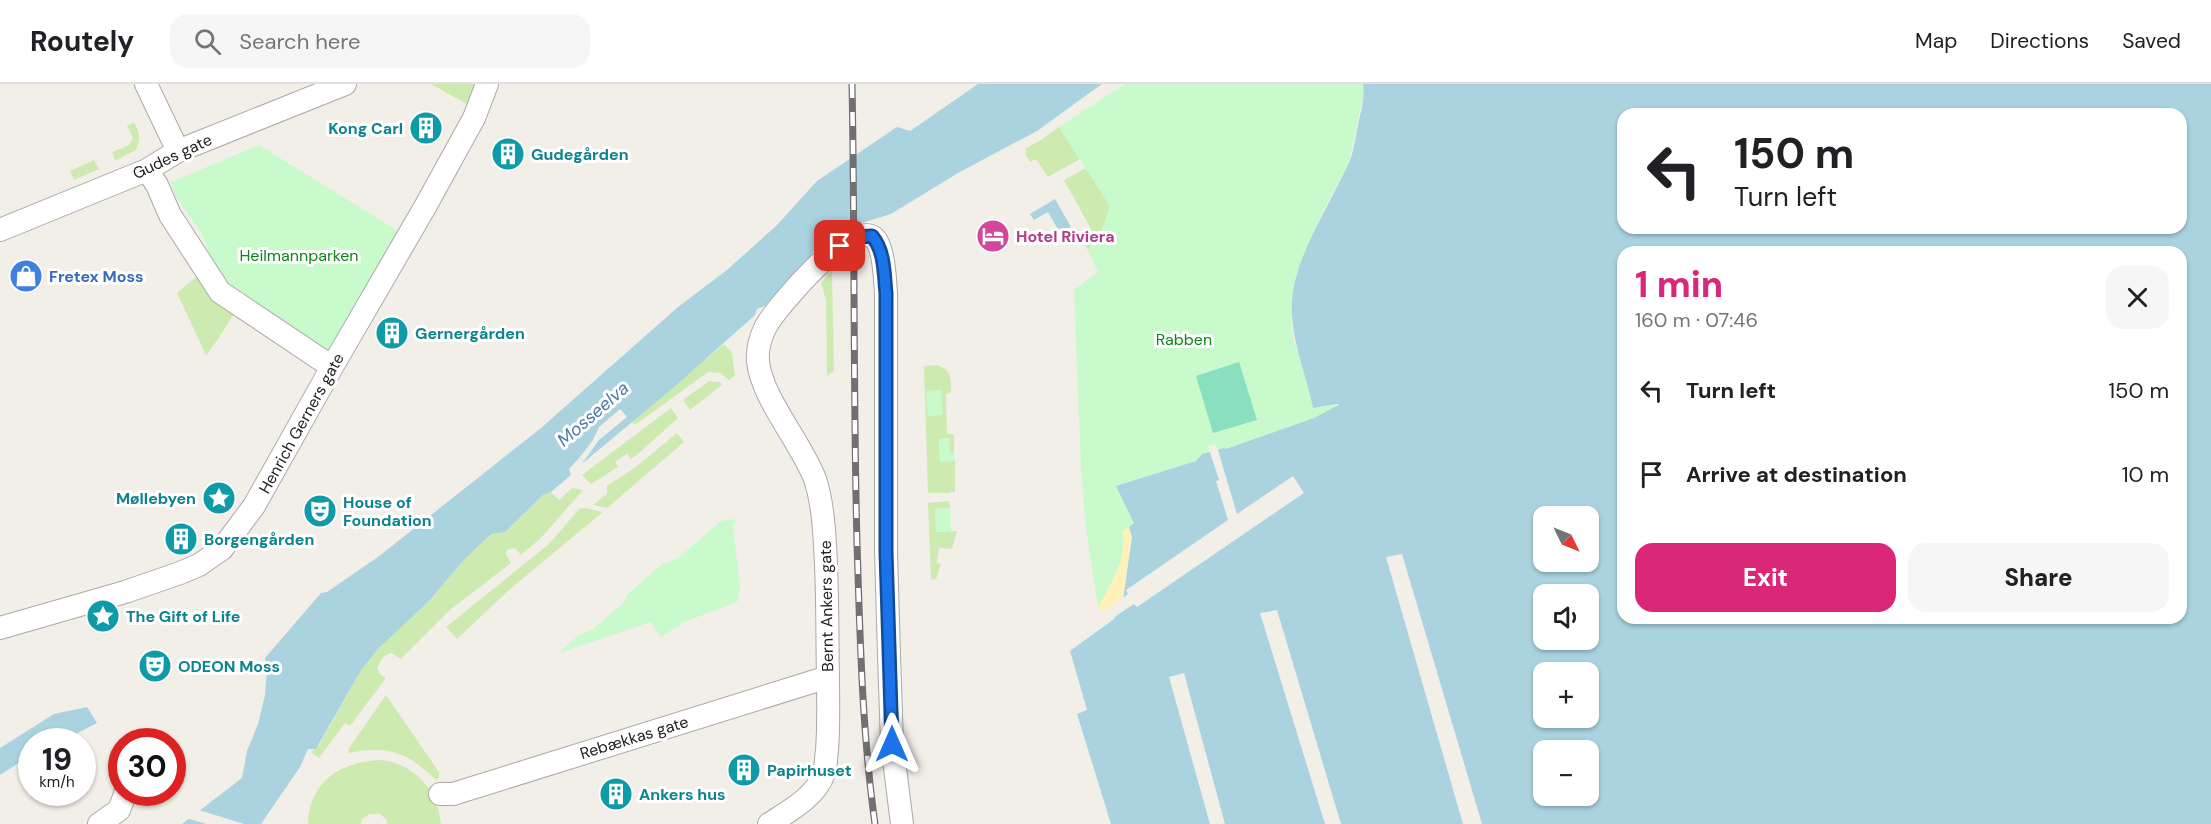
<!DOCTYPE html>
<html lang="en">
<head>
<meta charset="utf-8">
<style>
  body { margin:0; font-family:"DM Sans",sans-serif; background:#f6f6f6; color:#202124; height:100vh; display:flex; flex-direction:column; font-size:22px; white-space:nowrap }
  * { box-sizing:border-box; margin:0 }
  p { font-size:20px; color:#757577 }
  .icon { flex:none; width:33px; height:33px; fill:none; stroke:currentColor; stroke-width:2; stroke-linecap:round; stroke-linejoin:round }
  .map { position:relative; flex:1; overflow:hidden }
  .sheet { position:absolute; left:1617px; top:162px; width:570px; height:378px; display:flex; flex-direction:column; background:#fff; border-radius:18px; box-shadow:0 2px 4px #0004 }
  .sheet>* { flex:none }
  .banner { position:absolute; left:1617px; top:24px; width:570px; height:126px; border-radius:18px; box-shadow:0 2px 4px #0004; background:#fff; color:#202124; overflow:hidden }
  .needle { width:39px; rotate:133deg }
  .tools { position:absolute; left:1533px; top:422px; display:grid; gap:12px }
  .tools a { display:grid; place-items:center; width:66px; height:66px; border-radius:12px; background:#fff; box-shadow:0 2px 4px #0004; font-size:30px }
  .speed { position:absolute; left:18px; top:644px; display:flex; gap:12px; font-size:30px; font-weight:700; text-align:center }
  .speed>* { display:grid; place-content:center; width:78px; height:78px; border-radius:50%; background:#fff; box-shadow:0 2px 4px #0004; line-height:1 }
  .speed small { font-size:15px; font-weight:400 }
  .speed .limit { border:9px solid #d22; background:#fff; color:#111 }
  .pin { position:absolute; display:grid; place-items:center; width:51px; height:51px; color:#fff; margin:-26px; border-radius:12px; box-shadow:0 3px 9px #0006 }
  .me { position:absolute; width:66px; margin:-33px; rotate:0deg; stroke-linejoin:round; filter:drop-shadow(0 0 4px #0008) }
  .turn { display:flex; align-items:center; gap:21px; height:126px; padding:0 18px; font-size:27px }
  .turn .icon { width:78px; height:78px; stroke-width:2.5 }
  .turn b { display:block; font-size:42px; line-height:51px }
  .round { display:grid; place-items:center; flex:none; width:63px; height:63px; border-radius:18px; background:#f6f6f6 }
  .summary { display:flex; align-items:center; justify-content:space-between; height:102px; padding:0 18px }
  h1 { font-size:36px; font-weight:800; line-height:45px; color:#db2777 }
  .button { display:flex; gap:12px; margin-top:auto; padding:12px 18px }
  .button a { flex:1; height:69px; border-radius:18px; background:#db2777; color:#fff; font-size:24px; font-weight:800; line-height:69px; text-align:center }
  .button a+a { background:#f6f6f6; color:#202124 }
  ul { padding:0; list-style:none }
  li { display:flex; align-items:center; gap:18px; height:84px; padding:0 18px }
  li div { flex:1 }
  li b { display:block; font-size:22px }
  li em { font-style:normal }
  header { display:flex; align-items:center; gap:36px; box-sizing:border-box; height:84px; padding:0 30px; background:#fff; border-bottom:2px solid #e0e0e0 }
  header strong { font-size:28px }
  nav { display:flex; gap:33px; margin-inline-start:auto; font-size:21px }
  .search { width:420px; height:54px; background:#f6f6f6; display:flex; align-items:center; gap:15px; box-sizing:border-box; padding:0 21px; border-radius:18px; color:#757577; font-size:22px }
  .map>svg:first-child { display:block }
  .grass { fill:#cdebb0 }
  .sand { fill:#fff1ba }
  .park { fill:#c8facc }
  .pitch { fill:#88e0be }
  .water { fill:#aad3df; fill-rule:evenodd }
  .pier { fill:#f2efe9 }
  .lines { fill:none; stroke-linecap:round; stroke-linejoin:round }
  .minor-casing { stroke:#a9a9a9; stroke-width:24 }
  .minor { stroke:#fff; stroke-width:22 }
  .rail-casing { stroke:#707070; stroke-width:7 }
  .rail { stroke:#fff; stroke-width:4.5; stroke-dasharray:14; stroke-linecap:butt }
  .route-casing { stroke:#114b97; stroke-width:15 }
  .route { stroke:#1a73e8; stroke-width:10 }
  .labels { text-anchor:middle; stroke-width:6; stroke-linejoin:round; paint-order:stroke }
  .culture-label { font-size:16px; font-weight:bold; fill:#0d838f; stroke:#fff; text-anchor:start }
  .street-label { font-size:16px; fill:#222; stroke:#fff }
  .hotel-label { font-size:16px; font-weight:bold; fill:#b23c85; stroke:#fff; text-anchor:start }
  .park-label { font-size:16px; fill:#0c8416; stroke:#fff }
  .shop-label { font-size:16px; font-weight:bold; fill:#366cbe; stroke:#fff; text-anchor:start }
  .water-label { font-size:18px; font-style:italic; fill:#4a7aab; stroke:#fff }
</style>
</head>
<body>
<header>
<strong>Routely</strong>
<div class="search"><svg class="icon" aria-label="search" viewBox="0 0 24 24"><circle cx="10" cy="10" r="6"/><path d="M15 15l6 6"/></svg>Search here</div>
<nav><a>Map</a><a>Directions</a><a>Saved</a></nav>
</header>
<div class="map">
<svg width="2211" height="740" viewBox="0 0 2211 740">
  <rect width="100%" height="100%" fill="#f2efe9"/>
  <path class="grass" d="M 431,0 L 476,0 L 470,22 Z
    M 134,38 C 140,49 141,54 136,66 L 115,77 L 112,68 L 129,61 L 133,54 L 127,42 Z
    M 1059,43 L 1080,75 L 1048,93 L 1036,75 L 1030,78 L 1025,70 L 1027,68 L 1025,65 L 1041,56 Z
    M 94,76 L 99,85 L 74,96 L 70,87 Z
    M 1086,84 L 1110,122 L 1102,146 L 1088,166 L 1080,152 L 1091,145 L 1064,96 Z
    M 832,186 L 834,287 L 827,292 L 826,216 L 821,199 Z
    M 198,191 L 237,225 L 218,255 L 206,271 L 177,209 Z
    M 724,260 L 732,269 L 735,292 L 729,296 L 720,289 L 708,288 L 635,341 L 631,338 Z
    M 937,281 C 952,286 951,295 951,309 L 946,310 L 947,350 L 954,350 L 954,369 L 950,369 L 948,354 L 939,355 L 940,377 L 955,377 L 955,408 L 950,408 L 949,409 L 928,409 L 924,282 Z
    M 709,297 L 720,298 L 722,301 L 690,326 L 683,316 Z
    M 671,324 L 678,334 L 638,370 L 631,375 L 627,370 L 615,378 L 618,383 L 591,400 L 582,391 Z
    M 677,349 L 684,358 L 607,424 L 593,421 L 607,410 L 607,402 L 636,383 Z
    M 572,404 L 583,406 L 540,455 L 521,471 L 515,464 L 507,466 L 506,470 L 511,479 L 450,526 L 401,575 L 391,569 L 384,572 L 377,584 L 380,590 L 386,594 L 350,642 L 345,639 L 319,674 L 311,668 L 318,663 L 360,588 L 377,566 L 428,518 L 464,476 L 491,450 L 505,448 L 543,411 L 551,408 L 559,416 Z
    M 949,417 L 950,424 L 935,425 L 937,448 L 957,447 L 952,465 L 939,464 L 937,479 L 941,480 L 936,495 L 931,496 L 928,419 Z
    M 585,424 L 603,428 L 509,506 L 457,555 L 446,543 L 549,460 L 579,425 Z
    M 386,611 L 439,688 L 439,694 L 436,696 C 407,668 389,661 348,669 L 349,664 Z
    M 381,676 C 415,680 438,706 441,740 L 387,740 L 387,736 L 380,730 L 370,730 L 362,735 L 361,740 L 308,740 C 309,697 342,677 381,676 Z"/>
  <path class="sand" d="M 1129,443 L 1132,453 L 1124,513 L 1101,529 L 1098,523 L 1116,489 L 1122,448 Z"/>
  <path class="park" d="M 1125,0 L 1363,0 L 1364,8 L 1348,82 L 1324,125 L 1297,189 L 1293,208 L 1291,237 L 1294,258 L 1308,297 L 1313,324 L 1339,321 L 1337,324 L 1314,334 L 1226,365 L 1223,364 L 1218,366 L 1216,360 L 1208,362 L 1210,368 L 1202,370 L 1196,377 L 1117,402 L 1135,439 L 1122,448 C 1128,474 1110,501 1098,523 L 1086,444 L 1081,384 L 1074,206 L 1098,188 L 1088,166 L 1102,146 L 1110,122 L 1059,43 Z
    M 259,61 L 398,147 L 324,275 L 223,204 L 201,148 L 175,112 L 171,98 Z
    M 941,306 L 943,331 L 928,332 L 926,307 Z
    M 949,354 L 950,369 L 954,369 L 955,377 L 940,378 L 939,355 Z
    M 950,424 L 951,447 L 936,448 L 935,425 Z
    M 734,435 L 738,439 L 733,441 L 740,504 L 737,518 L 684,538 L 661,553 L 651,538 L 559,569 L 580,550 L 592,546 L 623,519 L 627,511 L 662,480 L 677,475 L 721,437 Z"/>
  <path class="pitch" d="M 1239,278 L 1257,336 L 1213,349 L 1196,292 Z"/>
  <path class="water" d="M 978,0 L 1102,0 L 1037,47 L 958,89 L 891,130 L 852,142 L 816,165 L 770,217 L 765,222 L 757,225 L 755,231 L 672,305 L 584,378 L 580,373 L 569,385 L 571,391 L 551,408 L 543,411 L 505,448 L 491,450 L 464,476 L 428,518 L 377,566 L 360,588 L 316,665 L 308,665 L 300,683 L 261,740 L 182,740 L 242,694 L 247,667 L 258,640 L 265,611 L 267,585 L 265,574 L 321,509 L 327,508 L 378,473 L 541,344 L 678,223 L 727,186 L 777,141 L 817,97 L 897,43 L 910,47 Z
    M 1363,0 L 2211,0 L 2211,740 L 1111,740 L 1077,630 L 1087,626 L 1070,567 L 1114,535 L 1117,529 L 1123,516 L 1132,453 L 1129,443 L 1134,439 L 1116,402 L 1196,377 L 1202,370 L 1224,364 L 1226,365 L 1314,334 L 1339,321 L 1338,320 L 1313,324 C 1305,283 1287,250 1293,207 C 1300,165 1330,120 1348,81 C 1354,69 1355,54 1358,41 C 1361,27 1365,14 1363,0 ZM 1623,30 L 2181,30 L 2181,144 L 1623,144 ZM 1623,168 L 2181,168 L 2181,534 L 1623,534 ZM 1544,432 L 1588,432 L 1588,477 L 1544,477 ZM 1544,510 L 1588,510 L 1588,555 L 1544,555 ZM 1544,588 L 1588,588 L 1588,633 L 1544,633 ZM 1544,666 L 1588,666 L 1588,711 L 1544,711 Z
    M 1055,115 L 1071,143 L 1060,149 L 1048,128 L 1034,136 L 1030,130 Z
    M 87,623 L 97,639 L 62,657 L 32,657 L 31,671 L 0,691 L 0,664 L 54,630 Z"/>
  <path class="pier" d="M 620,325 L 627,333 L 599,356 L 584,377 L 580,373 L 593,356 L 599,343 Z
    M 1217,363 L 1237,430 L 1293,392 L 1304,409 L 1137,523 L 1134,520 L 1107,538 L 1106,537 L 1117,525 L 1120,516 L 1128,510 L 1126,506 L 1228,436 L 1216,397 L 1219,396 L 1209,365 Z
    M 1402,470 L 1482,740 L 1463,740 L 1386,473 Z
    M 1277,526 L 1341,740 L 1325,740 L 1260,529 Z
    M 1184,589 L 1225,740 L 1210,740 L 1169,593 Z
    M 195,725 L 199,726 L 244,740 L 206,740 L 186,734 Z"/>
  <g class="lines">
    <defs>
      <path id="minor" d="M 146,0 L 178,67
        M 147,86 L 157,101 L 170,131 L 220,208 L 332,283
        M 0,146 L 147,86 L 178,67 L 345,0
        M 0,544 L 125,508 L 180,489 L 199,481 L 222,465 L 254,422 L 332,283 L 425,123 L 474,34 L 487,0
        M 440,710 L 453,710 L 828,593
        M 99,740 L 119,726 L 126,708
        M 769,740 C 789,727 816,713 824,689 C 826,682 826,673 827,666 C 829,641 828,618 828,594 C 827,550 828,506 825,462 C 824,440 822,416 815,395 C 802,360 761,313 758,277 C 757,266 761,252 766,242 C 777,223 849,137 873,153 C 884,161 885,196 886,209 L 886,468 L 889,571 L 892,660 L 902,740"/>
    </defs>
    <use href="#minor" class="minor-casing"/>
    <use href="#minor" class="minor"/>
    <defs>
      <path id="rail" d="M 852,0 C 855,153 853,306 857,459 C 860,553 862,647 875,740"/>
    </defs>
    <use href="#rail" class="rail-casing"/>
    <use href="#rail" class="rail"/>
  </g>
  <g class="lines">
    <defs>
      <path id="route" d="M 840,162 L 858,153 L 872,152 C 885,167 884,191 886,209 L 886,468 L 892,660"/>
    </defs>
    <use href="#route" class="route-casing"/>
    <use href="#route" class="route"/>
  </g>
  <defs>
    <symbol id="building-disc" viewBox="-11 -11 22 22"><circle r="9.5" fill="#0f9aa8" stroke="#fff"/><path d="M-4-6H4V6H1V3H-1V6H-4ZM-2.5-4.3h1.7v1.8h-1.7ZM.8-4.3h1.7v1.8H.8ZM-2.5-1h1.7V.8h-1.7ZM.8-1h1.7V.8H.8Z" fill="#fff"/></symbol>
    <symbol id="hotel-disc" viewBox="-11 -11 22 22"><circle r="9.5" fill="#d1479c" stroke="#fff"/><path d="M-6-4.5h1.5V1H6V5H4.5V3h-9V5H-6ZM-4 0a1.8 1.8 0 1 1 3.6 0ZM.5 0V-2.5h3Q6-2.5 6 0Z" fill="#fff"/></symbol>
    <symbol id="shop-disc" viewBox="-11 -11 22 22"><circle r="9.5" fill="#3f7fe0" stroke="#fff"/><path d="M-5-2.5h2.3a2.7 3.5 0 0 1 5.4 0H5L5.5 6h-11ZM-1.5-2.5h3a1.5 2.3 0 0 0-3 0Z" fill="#fff"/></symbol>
    <symbol id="sight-disc" viewBox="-11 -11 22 22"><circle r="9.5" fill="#0f9aa8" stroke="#fff"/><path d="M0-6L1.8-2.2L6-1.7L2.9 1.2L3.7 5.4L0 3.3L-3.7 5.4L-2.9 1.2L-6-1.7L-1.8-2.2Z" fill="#fff"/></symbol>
    <symbol id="theatre-disc" viewBox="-11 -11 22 22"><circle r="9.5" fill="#0f9aa8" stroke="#fff"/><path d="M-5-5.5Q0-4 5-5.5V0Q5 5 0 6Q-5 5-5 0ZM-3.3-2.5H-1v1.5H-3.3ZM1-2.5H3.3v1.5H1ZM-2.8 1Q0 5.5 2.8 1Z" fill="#fff"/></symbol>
  </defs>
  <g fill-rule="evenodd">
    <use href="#building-disc" x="407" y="25" width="38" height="38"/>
    <use href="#building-disc" x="489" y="51" width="38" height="38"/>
    <use href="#hotel-disc" x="974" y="133" width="38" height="38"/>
    <use href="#shop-disc" x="7" y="173" width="38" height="38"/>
    <use href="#building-disc" x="373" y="230" width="38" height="38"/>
    <use href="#sight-disc" x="200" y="395" width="38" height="38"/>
    <use href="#theatre-disc" x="301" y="408" width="38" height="38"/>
    <use href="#building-disc" x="162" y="436" width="38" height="38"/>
    <use href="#sight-disc" x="84" y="513" width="38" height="38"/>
    <use href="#theatre-disc" x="136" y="563" width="38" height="38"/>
    <use href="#building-disc" x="725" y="667" width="38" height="38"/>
    <use href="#building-disc" x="597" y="691" width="38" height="38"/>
  </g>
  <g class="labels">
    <g class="culture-label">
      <text x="403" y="50" text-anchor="end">Kong Carl</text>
      <text x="531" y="76">Gudegården</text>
      <text x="415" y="255">Gernergården</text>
      <text x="196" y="420" text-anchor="end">Møllebyen</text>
      <text x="343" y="424">House of<tspan x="343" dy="18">Foundation</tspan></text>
      <text x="204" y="461">Borgengården</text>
      <text x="126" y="538">The Gift of Life</text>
      <text x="178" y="588">ODEON Moss</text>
      <text x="767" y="692">Papirhuset</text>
      <text x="639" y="716">Ankers hus</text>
    </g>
    <g class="street-label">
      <text transform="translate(172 72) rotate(-25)" y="6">Gudes gate</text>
      <text transform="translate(301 339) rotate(-61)" y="6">Henrich Gerners gate</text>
      <text transform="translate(826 522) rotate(-91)" y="6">Bernt Ankers gate</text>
      <text transform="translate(634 653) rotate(-17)" y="6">Rebækkas gate</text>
    </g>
    <g class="hotel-label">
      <text x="1016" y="158">Hotel Riviera</text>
    </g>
    <g class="park-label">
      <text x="299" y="177">Heilmannparken</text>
      <text x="1184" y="261">Rabben</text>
    </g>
    <g class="shop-label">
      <text x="49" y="198">Fretex Moss</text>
    </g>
    <g class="water-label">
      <text transform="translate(593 330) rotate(-41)" y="6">Mosseelva</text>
    </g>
  </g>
</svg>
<div class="tools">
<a><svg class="needle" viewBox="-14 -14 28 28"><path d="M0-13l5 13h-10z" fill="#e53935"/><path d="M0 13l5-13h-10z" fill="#757577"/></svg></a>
<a><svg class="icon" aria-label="sound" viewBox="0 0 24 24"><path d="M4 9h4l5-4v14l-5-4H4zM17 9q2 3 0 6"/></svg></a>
<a>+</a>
<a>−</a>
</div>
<div class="speed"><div>19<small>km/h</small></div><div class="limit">30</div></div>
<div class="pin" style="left:840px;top:162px;background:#d93025"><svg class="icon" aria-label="arrive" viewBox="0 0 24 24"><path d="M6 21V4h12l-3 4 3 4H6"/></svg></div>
<svg class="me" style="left:892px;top:660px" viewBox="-20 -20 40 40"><path d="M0-17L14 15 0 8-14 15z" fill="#1a73e8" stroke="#fff" stroke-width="4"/></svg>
<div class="banner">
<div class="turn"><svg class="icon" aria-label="left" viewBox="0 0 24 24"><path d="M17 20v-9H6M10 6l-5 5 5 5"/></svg><div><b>150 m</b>Turn left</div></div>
</div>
<section class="sheet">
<div class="summary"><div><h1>1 min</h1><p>160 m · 07:46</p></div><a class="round"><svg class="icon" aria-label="close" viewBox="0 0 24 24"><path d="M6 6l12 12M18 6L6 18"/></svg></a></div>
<ul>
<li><svg class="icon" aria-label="left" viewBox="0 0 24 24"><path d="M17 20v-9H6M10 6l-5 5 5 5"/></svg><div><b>Turn left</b></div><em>150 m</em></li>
<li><svg class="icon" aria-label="arrive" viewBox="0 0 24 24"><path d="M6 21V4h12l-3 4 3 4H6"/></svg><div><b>Arrive at destination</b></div><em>10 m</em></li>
</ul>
<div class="button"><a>Exit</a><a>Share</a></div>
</section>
</div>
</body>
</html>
